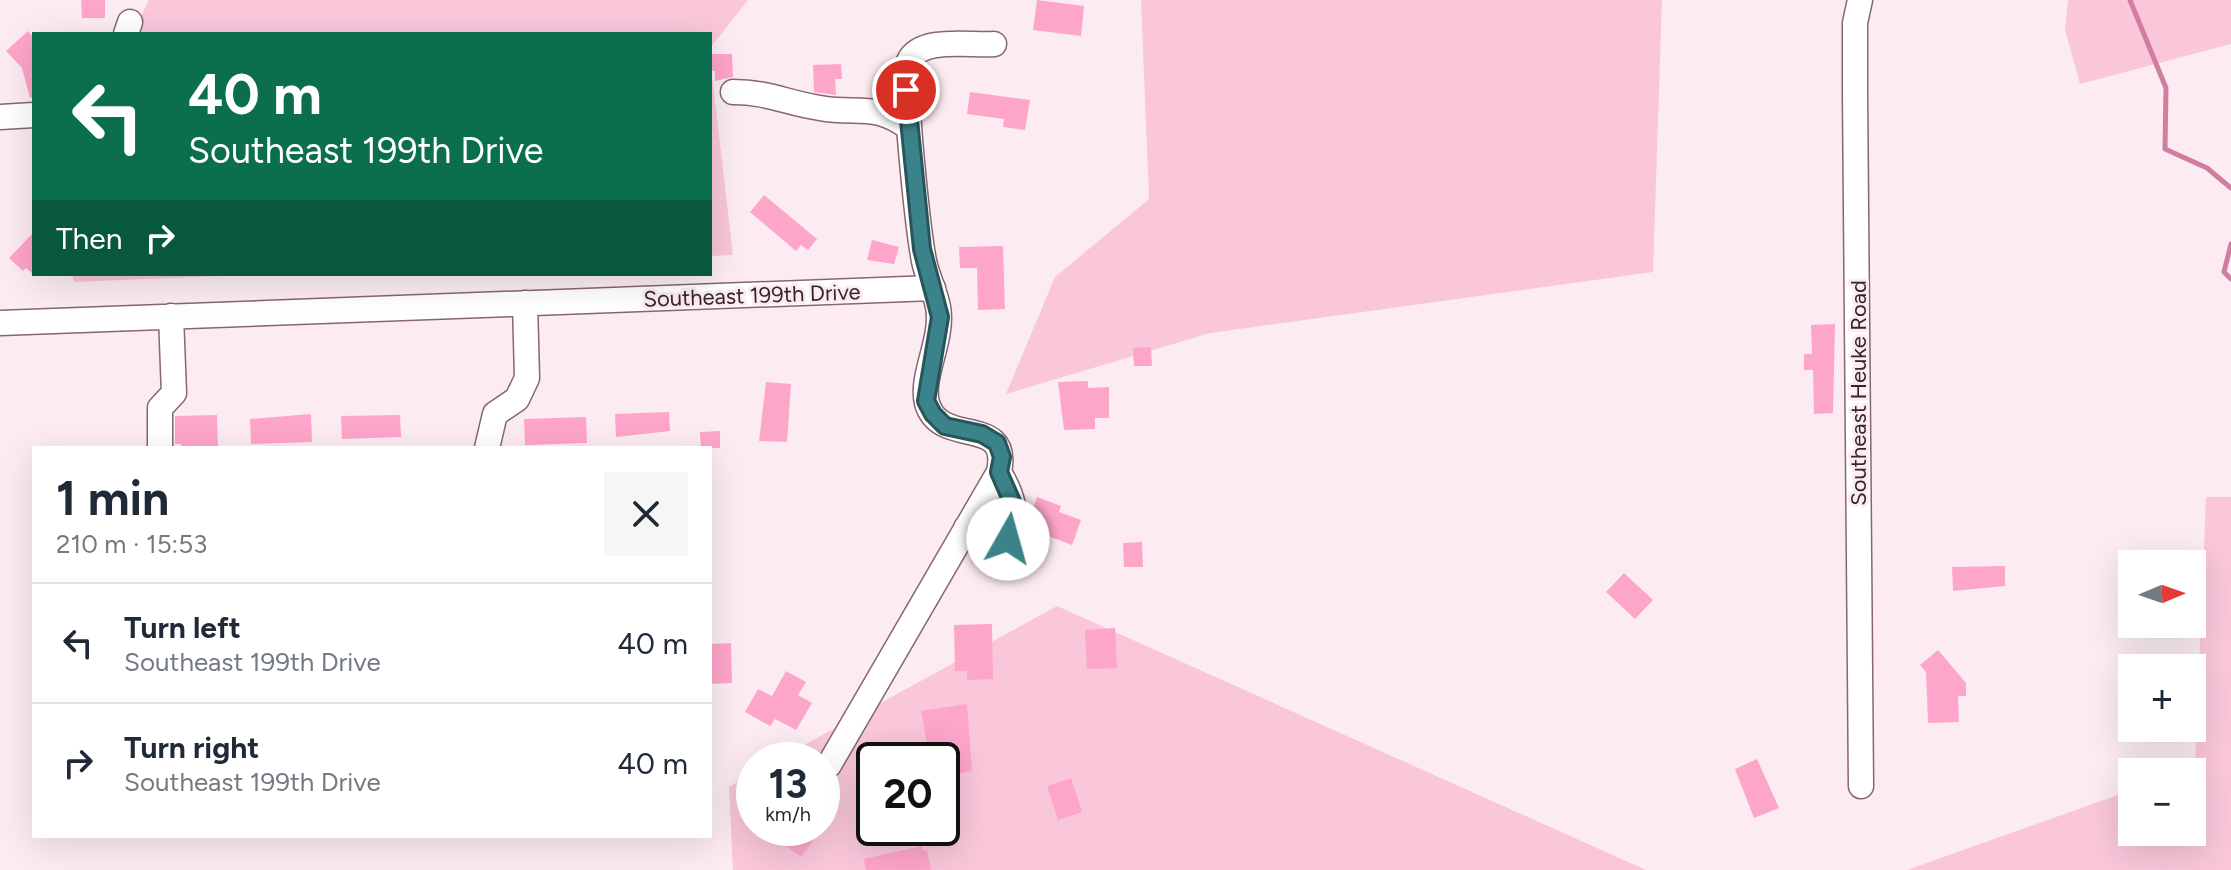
<!DOCTYPE html>
<html lang="en">
<head>
<meta charset="utf-8">
<style>
  body { margin:0; font-family:Figtree,sans-serif; background:#f6f6f7; color:#1f2937; height:100vh; display:flex; flex-direction:column; font-size:30px; white-space:nowrap }
  * { box-sizing:border-box; margin:0 }
  p { font-size:26px; color:#747a83 }
  .icon { flex:none; width:44px; height:44px; fill:none; stroke:currentColor; stroke-width:2; stroke-linecap:round; stroke-linejoin:round }
  .map { position:relative; flex:1; overflow:hidden }
  .sheet { position:absolute; left:32px; top:446px; width:680px; height:392px; display:flex; flex-direction:column; background:#fff; border-radius:0px; box-shadow:0 8px 32px #0002 }
  .sheet>* { flex:none }
  .guide { position:absolute; left:32px; top:32px; width:680px; height:244px; border-radius:0px; box-shadow:0 8px 32px #0002; background:#0b6e4f; color:#fff; overflow:hidden }
  .needle { width:52px; rotate:88deg }
  .buttons { position:absolute; left:2118px; top:550px; display:grid; gap:16px }
  .buttons a { display:grid; place-items:center; width:88px; height:88px; border-radius:0px; background:#fff; box-shadow:0 8px 32px #0002; font-size:40px }
  .speed { position:absolute; left:736px; top:742px; display:flex; gap:16px; font-size:40px; font-weight:700; text-align:center }
  .speed>* { display:grid; place-content:center; width:104px; height:104px; border-radius:50%; background:#fff; box-shadow:0 8px 32px #0002; line-height:1 }
  .speed small { font-size:20px; font-weight:400 }
  .speed .limit { border:4px solid #111; border-radius:12px; background:#fff; color:#111 }
  .pin { position:absolute; display:grid; place-items:center; width:68px; height:68px; color:#fff; margin:-34px; border:4px solid #fff; border-radius:50%; box-shadow:0 2px 8px #0007 }
  .me { position:absolute; width:88px; margin:-44px; rotate:7deg; stroke-linejoin:round; filter:drop-shadow(0 0 6px #0008) }
  .turn { display:flex; align-items:center; gap:28px; height:168px; padding:0 24px; font-size:36px }
  .turn .icon { width:104px; height:104px; stroke-width:2.5 }
  .turn b { display:block; font-size:56px; line-height:68px }
  .then { display:flex; align-items:center; height:76px; padding:0 24px; background:#0003; gap:16px; font-size:30px }
  .round { display:grid; place-items:center; flex:none; width:84px; height:84px; border-radius:0px; background:#f6f6f7 }
  .overview { display:flex; align-items:center; justify-content:space-between; height:136px; padding:0 24px }
  h1 { font-size:48px; font-weight:700; line-height:60px }
  ul { padding:0; list-style:none }
  li { display:flex; align-items:center; gap:24px; height:120px; padding:0 24px; border-top:2px solid #e0e1e3 }
  li div { flex:1 }
  li b { display:block; font-size:30px }
  li em { font-style:normal }
  .map>svg:first-child { display:block }
  .green { fill:#f9c6da; fill-rule:evenodd }
  .lines { fill:none; stroke-linecap:round; stroke-linejoin:round }
  .stream { stroke:#d27ca1; stroke-width:5 }
  .building { fill:#fea5ca }
  .minor-casing { stroke:#876572; stroke-width:27 }
  .minor { stroke:#fff; stroke-width:24 }
  .route-casing { stroke:#26555a; stroke-width:20 }
  .route { stroke:#3b838a; stroke-width:14 }
  .labels { text-anchor:middle; stroke-width:6; stroke-linejoin:round; paint-order:stroke }
  .street-label { font-size:22px; fill:#35262c; stroke:#fcecf2 }
</style>
</head>
<body>
<div class="map">
<svg width="2231" height="870" viewBox="0 0 2231 870">
  <rect width="100%" height="100%" fill="#fcecf2"/>
  <path class="green" d="M 149,0 L 748,0 L 710,48 L 710,34 L 132,34 Z
    M 1141,0 L 1662,0 L 1653,272 L 1210,333 L 1006,394 L 1055,277 L 1149,199 Z
    M 2068,0 L 2231,0 L 2231,44 L 2080,84 L 2065,30 Z
    M 710,58 L 733,255 L 710,256 Z
    M 72,274 L 269,274 L 74,282 Z
    M 2206,497 L 2231,497 L 2231,870 L 1907,870 L 2132,790 L 2132,832 L 2192,832 L 2192,772 L 2183,772 L 2195,767 Z
    M 1057,606 L 1646,870 L 733,870 L 729,787 L 754,773 L 754,828 L 822,828 L 822,760 L 777,760 ZM 874,760 L 942,760 L 942,828 L 874,828 Z"/>
  <g class="lines">
    <path class="stream" d="M 2130,0 L 2166,88 L 2165,149 L 2207,168 L 2231,188
      M 2231,244 L 2224,272 L 2231,279"/>
  </g>
  <path class="building" d="M 81,0 L 105,0 L 105,18 L 82,18 Z
    M 1037,0 L 1084,6 L 1081,36 L 1033,30 Z
    M 28,31 L 34,38 L 34,97 L 30,98 L 22,68 L 6,51 Z
    M 710,54 L 732,54 L 733,77 L 715,81 L 715,71 L 710,71 Z
    M 841,64 L 842,79 L 835,79 L 836,95 L 814,92 L 813,65 Z
    M 970,92 L 1030,100 L 1025,130 L 1003,127 L 1004,119 L 967,114 Z
    M 764,195 L 817,239 L 808,250 L 801,245 L 796,251 L 750,212 Z
    M 34,232 L 34,275 L 26,268 L 23,271 L 9,258 Z
    M 872,240 L 899,247 L 894,264 L 867,260 Z
    M 1003,246 L 1005,309 L 978,310 L 977,268 L 960,268 L 959,247 Z
    M 1835,324 L 1833,413 L 1814,414 L 1813,370 L 1804,370 L 1804,354 L 1812,354 L 1811,325 Z
    M 1151,347 L 1152,366 L 1134,366 L 1133,348 Z
    M 1088,381 L 1088,388 L 1109,387 L 1109,418 L 1095,418 L 1095,429 L 1064,430 L 1058,382 Z
    M 766,382 L 791,384 L 787,442 L 759,441 Z
    M 669,412 L 670,431 L 616,437 L 615,414 Z
    M 311,414 L 312,442 L 251,444 L 250,419 Z
    M 217,415 L 218,448 L 181,448 L 181,444 L 175,444 L 175,416 Z
    M 400,415 L 401,437 L 342,439 L 341,416 Z
    M 586,417 L 587,443 L 525,445 L 524,419 Z
    M 720,431 L 720,448 L 701,448 L 700,432 Z
    M 1037,497 L 1061,506 L 1059,512 L 1081,520 L 1072,545 L 1027,528 Z
    M 1142,542 L 1143,567 L 1124,567 L 1123,543 Z
    M 2005,566 L 2005,586 L 1953,591 L 1952,567 Z
    M 1624,573 L 1653,600 L 1635,619 L 1606,592 Z
    M 992,624 L 993,679 L 967,680 L 967,671 L 955,671 L 954,625 Z
    M 1115,628 L 1117,668 L 1087,669 L 1085,630 Z
    M 731,643 L 732,683 L 710,684 L 710,644 Z
    M 1938,650 L 1966,683 L 1966,696 L 1958,696 L 1959,722 L 1928,723 L 1926,672 L 1920,665 Z
    M 786,671 L 806,682 L 798,695 L 812,703 L 796,730 L 775,719 L 770,726 L 745,712 L 758,689 L 772,696 Z
    M 967,704 L 972,771 L 942,776 L 942,760 L 930,760 L 921,711 Z
    M 1757,759 L 1779,808 L 1754,818 L 1735,769 Z
    M 1071,778 L 1082,812 L 1058,820 L 1047,786 Z
    M 762,828 L 799,828 L 814,839 L 801,857 Z
    M 922,846 L 923,851 L 927,850 L 931,870 L 866,870 L 864,859 Z"/>
  <g class="lines">
    <defs>
      <path id="minor" d="M 1860,0 L 1855,23 L 1855,92 L 1861,786
        M 126,34 L 130,22
        M 733,92 C 768,92 787,103 820,108 C 857,115 875,102 909,128
        M 0,117 L 34,115
        M 0,323 L 933,288
        M 160,448 L 160,408 L 174,393 L 171,316
        M 487,448 L 495,414 L 517,399 L 527,378 L 525,303
        M 966,528 L 996,541 L 1008,539 C 1020,516 1012,494 999,472
        M 829,765 L 999,472 C 1011,413 940,449 927,403 C 920,376 944,339 938,307 C 935,291 927,276 924,261 C 919,235 901,78 909,61 C 921,36 971,46 994,44"/>
    </defs>
    <use href="#minor" class="minor-casing"/>
    <use href="#minor" class="minor"/>
  </g>
  <g class="lines">
    <defs>
      <path id="route" d="M 906,90 L 922,249 L 940,317 L 926,401 L 933,414 L 945,426 L 982,434 L 997,443 L 1002,457 L 999,472 L 1013,504 L 1015,526 L 1008,539"/>
    </defs>
    <use href="#route" class="route-casing"/>
    <use href="#route" class="route"/>
  </g>
  <g class="labels">
    <g class="street-label">
      <text transform="translate(752 295) rotate(-2)" y="8">Southeast 199th Drive</text>
      <text transform="translate(1858 393) rotate(-90)" y="8">Southeast Heuke Road</text>
    </g>
  </g>
</svg>
<div class="buttons">
<a><svg class="needle" viewBox="-14 -14 28 28"><path d="M0-13l5 13h-10z" fill="#e53935"/><path d="M0 13l5-13h-10z" fill="#747a83"/></svg></a>
<a>+</a>
<a>−</a>
</div>
<div class="speed"><div>13<small>km/h</small></div><div class="limit">20</div></div>
<div class="pin" style="left:906px;top:90px;background:#d93025"><svg class="icon" aria-label="arrive" viewBox="0 0 24 24"><path d="M6 21V4h12l-3 4 3 4H6"/></svg></div>
<svg class="me" style="left:1008px;top:539px" viewBox="-20 -20 40 40"><circle r="19" fill="#fff"/><path d="M0-13L10 11 0 6-10 11z" fill="#3b838a"/></svg>
<div class="guide">
<div class="turn"><svg class="icon" aria-label="left" viewBox="0 0 24 24"><path d="M17 20v-9H6M10 6l-5 5 5 5"/></svg><div><b>40 m</b>Southeast 199th Drive</div></div>
<div class="then">Then<svg class="icon" aria-label="right" viewBox="0 0 24 24"><path d="M7 20v-9h11M14 6l5 5-5 5"/></svg></div>
</div>
<section class="sheet">
<div class="overview"><div><h1>1 min</h1><p>210 m · 15:53</p></div><a class="round"><svg class="icon" aria-label="close" viewBox="0 0 24 24"><path d="M6 6l12 12M18 6L6 18"/></svg></a></div>
<ul>
<li><svg class="icon" aria-label="left" viewBox="0 0 24 24"><path d="M17 20v-9H6M10 6l-5 5 5 5"/></svg><div><b>Turn left</b><p>Southeast 199th Drive</p></div><em>40 m</em></li>
<li><svg class="icon" aria-label="right" viewBox="0 0 24 24"><path d="M7 20v-9h11M14 6l5 5-5 5"/></svg><div><b>Turn right</b><p>Southeast 199th Drive</p></div><em>40 m</em></li>
</ul>
</section>
</div>
</body>
</html>
